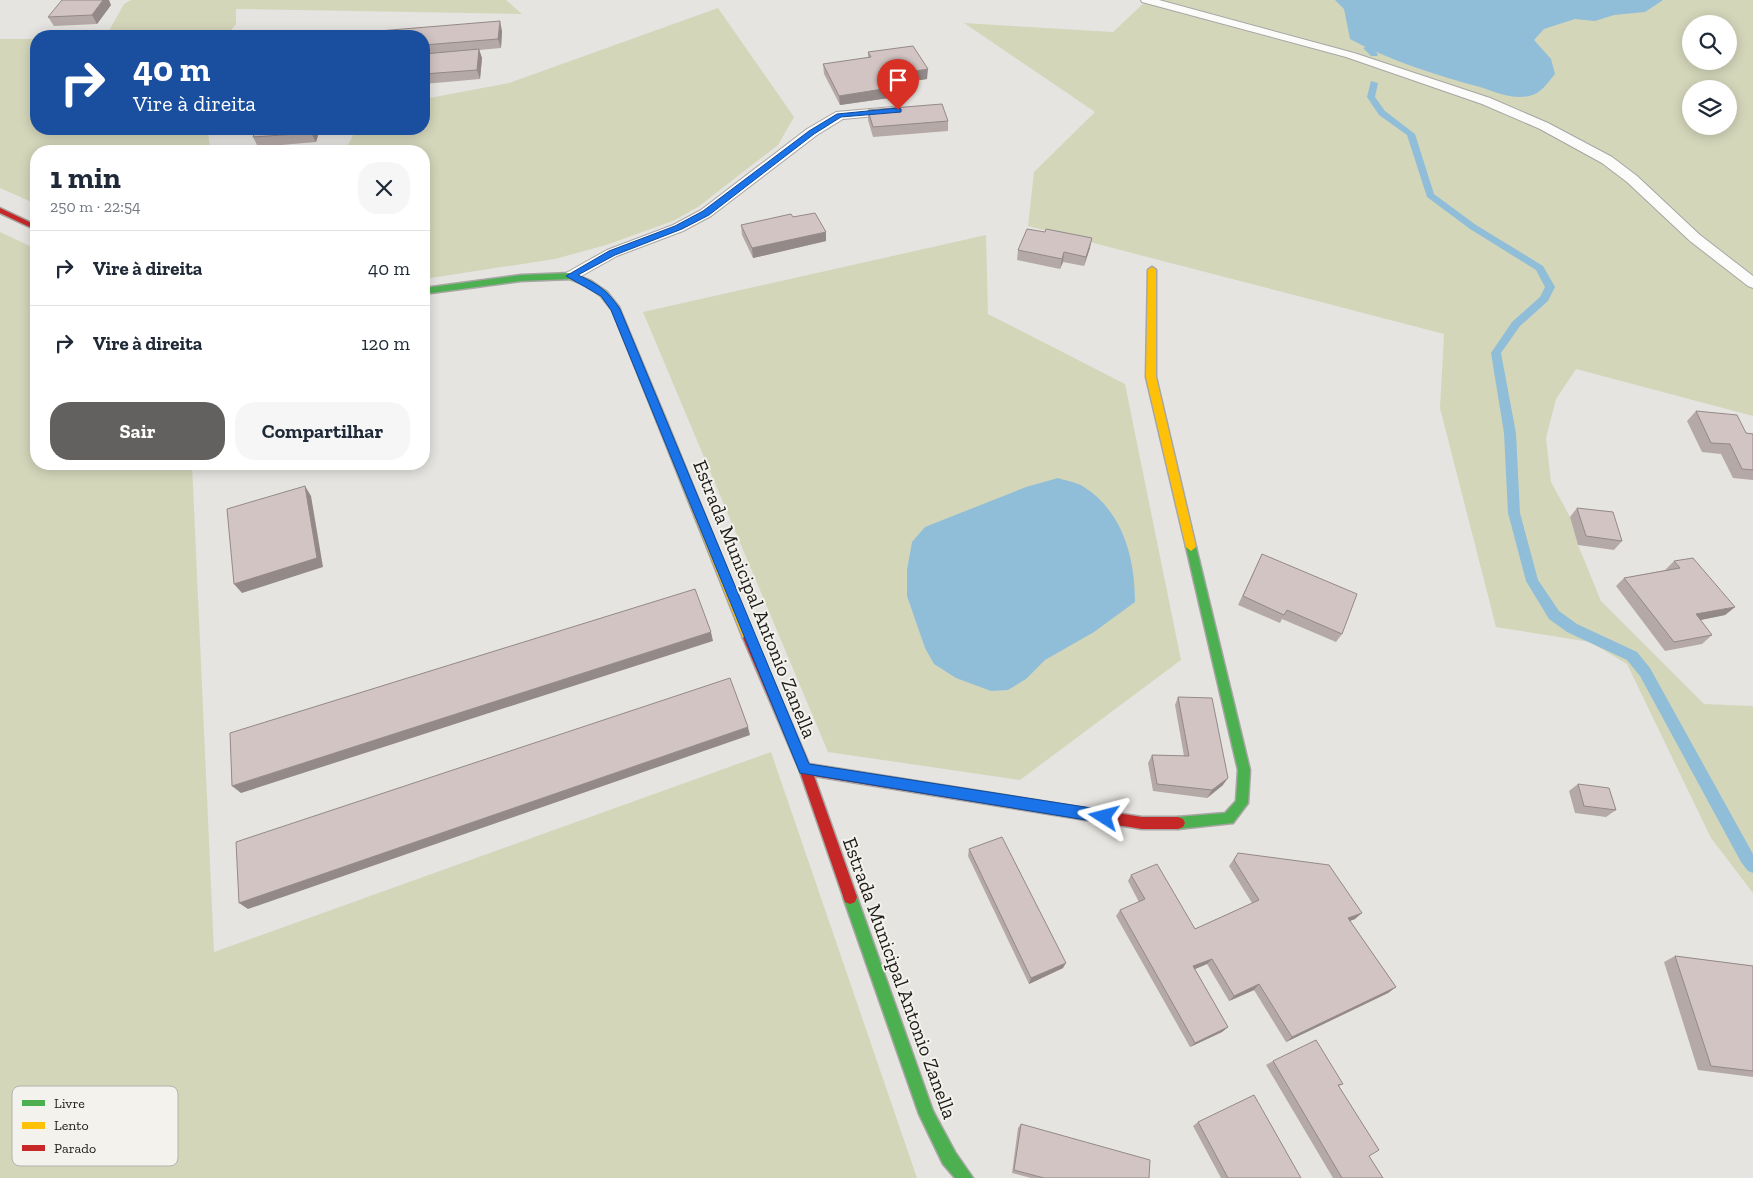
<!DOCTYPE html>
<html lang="pt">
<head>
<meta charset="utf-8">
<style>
  body { margin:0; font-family:"Zilla Slab",serif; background:#f6f6f7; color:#1f2937; height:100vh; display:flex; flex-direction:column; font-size:19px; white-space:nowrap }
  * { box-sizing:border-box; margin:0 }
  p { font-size:16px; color:#747a83 }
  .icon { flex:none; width:28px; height:28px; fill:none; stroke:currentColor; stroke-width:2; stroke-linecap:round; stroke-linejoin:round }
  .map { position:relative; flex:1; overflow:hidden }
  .drawer { position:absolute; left:30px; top:145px; width:400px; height:325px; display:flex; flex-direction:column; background:#fff; border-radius:20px; box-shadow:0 2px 12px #0003 }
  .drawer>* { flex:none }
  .hud { position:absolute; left:30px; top:30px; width:400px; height:105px; border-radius:20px; box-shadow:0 2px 12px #0003; background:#1a4fa0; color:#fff; overflow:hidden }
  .controls { position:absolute; left:1682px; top:15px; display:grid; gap:10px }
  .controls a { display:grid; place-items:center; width:55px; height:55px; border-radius:50%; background:#fff; box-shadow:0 2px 12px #0003; font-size:25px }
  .pin { position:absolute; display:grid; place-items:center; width:42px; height:42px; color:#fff; margin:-51px -21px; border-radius:50% 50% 50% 0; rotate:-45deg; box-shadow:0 0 5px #0007 }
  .pin .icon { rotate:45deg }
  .me { position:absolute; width:55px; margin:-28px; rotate:279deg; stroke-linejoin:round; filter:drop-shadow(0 0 4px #0008) }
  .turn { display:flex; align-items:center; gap:18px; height:105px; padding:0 20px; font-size:22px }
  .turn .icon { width:65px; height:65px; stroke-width:2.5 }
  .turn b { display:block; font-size:35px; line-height:42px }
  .round { display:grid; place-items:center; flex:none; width:52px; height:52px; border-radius:20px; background:#f6f6f7 }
  .overview { display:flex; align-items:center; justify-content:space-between; height:85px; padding:0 20px }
  h1 { font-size:30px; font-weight:800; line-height:38px }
  .primary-button { display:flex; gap:10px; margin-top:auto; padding:10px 20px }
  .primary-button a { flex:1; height:58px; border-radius:20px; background:#62615f; color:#fff; font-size:20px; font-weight:800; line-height:58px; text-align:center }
  .primary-button a+a { background:#f6f6f7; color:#1f2937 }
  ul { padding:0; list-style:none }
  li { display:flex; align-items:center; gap:15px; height:75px; padding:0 20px; border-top:1px solid #e0e1e3 }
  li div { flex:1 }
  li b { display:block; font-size:19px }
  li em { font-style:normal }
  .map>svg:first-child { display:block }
  .green { fill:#d4d6ba; fill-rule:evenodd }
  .water { fill:#90bed8 }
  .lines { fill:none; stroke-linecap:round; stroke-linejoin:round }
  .stream { fill:#90bed8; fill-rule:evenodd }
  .lane-casing { stroke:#a7a6a4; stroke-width:2 }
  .fast-casing { stroke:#a7a6a4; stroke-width:3 }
  .slow-casing { stroke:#a7a6a4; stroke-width:3 }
  .jam-casing { stroke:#a7a6a4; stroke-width:3 }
  .lane { fill:#fbfbfa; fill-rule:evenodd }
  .fast { fill:#4caf50; fill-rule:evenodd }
  .slow { fill:#ffc107; fill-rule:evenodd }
  .jam { fill:#c62828; fill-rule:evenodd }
  .wall { fill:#b5a9a7 }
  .shaded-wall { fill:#938988 }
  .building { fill:#d2c4c2; stroke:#938988 }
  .route { fill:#1a73e8; stroke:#114b97 }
  .labels { text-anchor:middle; stroke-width:4; stroke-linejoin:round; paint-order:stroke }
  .street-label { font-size:20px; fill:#1c1b19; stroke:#f4f2ec }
  .key { fill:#f4f2ec; stroke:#b3b2ad; stroke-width:1 }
  .key-label { font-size:14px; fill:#1c1b19 }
</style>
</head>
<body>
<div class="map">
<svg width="1753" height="1178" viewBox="0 0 1753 1178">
  <rect width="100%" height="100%" fill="#e5e4e0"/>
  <path class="green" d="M 131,0 L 506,0 L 522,14 L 236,9 L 236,24 L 226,36 L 106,36 L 124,4 Z
    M 1147,0 L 1753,0 L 1753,416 L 1576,369 L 1556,399 L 1546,438 L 1551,482 L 1570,517 L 1578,545 L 1601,601 L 1704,704 L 1753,706 L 1753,893 L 1711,838 L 1627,664 L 1590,642 L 1496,627 L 1440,408 L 1444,334 L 1028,226 L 1034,172 L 1095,112 L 964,23 L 1113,32 ZM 1691,24 L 1729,24 L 1729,61 L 1691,61 ZM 1691,89 L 1729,89 L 1729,126 L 1691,126 Z
    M 718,8 L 794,117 L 778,145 L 698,207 L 673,221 L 606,245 L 555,259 L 424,279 L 424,151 L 345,151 L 356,129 L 424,129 L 424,99 L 509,83 Z
    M 0,39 L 36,39 L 36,129 L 208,129 L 210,151 L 36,151 L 36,204 L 0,188 Z
    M 0,232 L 36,249 L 36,464 L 192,464 L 214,952 L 771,752 L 917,1178 L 0,1178 Z
    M 986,235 L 988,314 L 1125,384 L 1181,660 L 1020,780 L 828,752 L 643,312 Z"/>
  <path class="water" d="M 1335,0 L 1663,0 L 1645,12 L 1614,15 L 1595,21 L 1575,19 L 1544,29 L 1534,40 L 1551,59 L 1555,74 C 1547,83 1541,94 1529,96 C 1513,100 1495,92 1480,87 C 1435,75 1391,61 1350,39 L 1344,9 Z
    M 1058,478 C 1066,481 1077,482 1084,487 C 1123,512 1135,558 1135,602 L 1094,632 L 1045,660 L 1026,679 L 1008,690 L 991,691 L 956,678 L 934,664 L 925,648 L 907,596 L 907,570 L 912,542 L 925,527 L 1026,487 Z"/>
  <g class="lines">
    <path class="stream" d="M 1383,41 L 1387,43 L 1386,45 L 1373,49 L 1378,54 L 1377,56 L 1371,56 L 1363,48 Z
      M 1371,81 L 1378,83 L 1375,97 L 1385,111 L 1415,134 L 1434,194 L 1476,225 L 1543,266 L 1555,287 L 1548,301 L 1520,326 L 1501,353 L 1516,433 L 1520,513 L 1538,580 L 1559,611 L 1577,624 L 1637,652 L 1650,668 L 1753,854 L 1753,873 L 1748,871 L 1741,862 L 1640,676 L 1627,660 L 1567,632 L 1549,619 L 1526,581 L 1508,513 L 1504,433 L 1491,353 L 1512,322 L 1540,297 L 1545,287 L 1536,270 L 1470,229 L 1427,197 L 1407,135 L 1379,115 L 1367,97 Z"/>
    <defs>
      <path id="lane" d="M 1141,0 L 1159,0 L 1354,53 L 1490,98 L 1548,123 L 1612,157 L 1637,176 L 1700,235 L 1753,276 L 1753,288 L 1748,286 L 1690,241 L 1627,182 L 1602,163 L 1540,129 L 1482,104 L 1346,57 L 1142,2 Z
        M 893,107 L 899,111 L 897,114 L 843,119 L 817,135 L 711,216 L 683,231 L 617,256 L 576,279 L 566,279 L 564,276 L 566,273 L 607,250 L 673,225 L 701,210 L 807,129 L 836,112 Z"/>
      <path id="fast" d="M 571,273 L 591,281 L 607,292 L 619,307 L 667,422 L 666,425 L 662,426 L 657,422 L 612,310 L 601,296 L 585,285 L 570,279 L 521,281 L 424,294 L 424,288 L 521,275 Z
        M 1191,543 L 1196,547 L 1250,770 L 1248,803 L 1233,823 L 1178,829 L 1173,827 L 1171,823 L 1173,819 L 1178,817 L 1225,813 L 1236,801 L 1238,770 L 1186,547 Z
        M 850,890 L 855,892 L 857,897 L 933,1111 L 955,1152 L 973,1178 L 955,1178 L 943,1164 L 919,1114 L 843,897 L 845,892 Z"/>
      <path id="slow" d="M 1152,267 L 1156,270 L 1156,377 L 1196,547 L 1191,551 L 1186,547 L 1146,377 L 1148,270 Z
        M 662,418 L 667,422 L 755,638 L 753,641 L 749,643 L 745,641 L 743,638 L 657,422 Z"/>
      <path id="jam" d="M 0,208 L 36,225 L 36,230 L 0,213 Z
        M 749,633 L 753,635 L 755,638 L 809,764 L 1142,817 L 1178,817 L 1183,819 L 1185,823 L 1183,827 L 1178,829 L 1142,829 L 814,776 L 857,897 L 855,902 L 850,904 L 845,902 L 799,769 L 743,638 L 745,635 Z"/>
    </defs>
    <use href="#lane" class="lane-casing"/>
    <use href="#fast" class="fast-casing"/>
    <use href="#slow" class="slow-casing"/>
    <use href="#jam" class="jam-casing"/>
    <use href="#lane" class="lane"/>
    <use href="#fast" class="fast"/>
    <use href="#slow" class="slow"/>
    <use href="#jam" class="jam"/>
  </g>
  <path class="wall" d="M 111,5 L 97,24 L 54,26 L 48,17 Z
    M 502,31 L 501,48 L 479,50 L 482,58 L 480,79 L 424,84 L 424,36 Z
    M 868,52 L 927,79 L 887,85 L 889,88 L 889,98 L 840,105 L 824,74 L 823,64 L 868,58 Z
    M 868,110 L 948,121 L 948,131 L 873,137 L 868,120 Z
    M 320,129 L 316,142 L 258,147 L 253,137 Z
    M 793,217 L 826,241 L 753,258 L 742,235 L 741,225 Z
    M 1090,248 L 1084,266 L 1063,262 L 1060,269 L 1017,260 L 1018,250 Z
    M 1696,411 L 1746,433 L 1753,434 L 1753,480 L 1733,478 L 1721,454 L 1702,452 L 1687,421 Z
    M 1577,508 L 1622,541 L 1614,550 L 1578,545 L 1570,517 Z
    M 1262,554 L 1342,634 L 1336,642 L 1282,619 L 1280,623 L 1238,605 Z
    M 1674,561 L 1735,607 L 1725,615 L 1700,620 L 1712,635 L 1702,644 L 1665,651 L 1616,586 L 1624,578 L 1666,570 L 1665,570 Z
    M 1178,697 L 1223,785 L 1207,798 L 1153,791 L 1148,763 L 1152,755 L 1184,756 L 1175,705 Z
    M 1578,784 L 1616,810 L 1606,817 L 1575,813 L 1569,791 Z
    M 969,849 L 1063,968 L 1029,984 L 968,856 Z
    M 1238,853 L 1355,919 L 1350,921 L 1396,987 L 1388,993 L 1286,1042 L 1254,990 L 1229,1001 L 1207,964 L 1195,969 L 1228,1027 L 1222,1032 L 1190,1047 L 1116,916 L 1120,910 L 1139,902 L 1128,881 L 1131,875 L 1195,929 L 1252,903 L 1229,866 Z
    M 1675,956 L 1753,966 L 1753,1077 L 1698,1070 L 1664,962 Z
    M 1273,1061 L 1343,1084 L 1339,1086 L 1369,1156 L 1383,1178 L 1333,1178 L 1266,1065 Z
    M 1198,1122 L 1301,1178 L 1221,1178 L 1193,1126 Z
    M 1021,1124 L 1149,1178 L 1031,1178 L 1012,1173 L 1018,1128 Z"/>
  <path class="shaded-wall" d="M 103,0 L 109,0 L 111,5 L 97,24 L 92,15 Z
    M 500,21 L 502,31 L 501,48 L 498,39 Z
    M 479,49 L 482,58 L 480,79 L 477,70 Z
    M 928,69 L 927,79 L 882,86 L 882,76 Z
    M 889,88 L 889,98 L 840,105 L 839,96 Z
    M 312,129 L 320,129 L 316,142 L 311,133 Z
    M 826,232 L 826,241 L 753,258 L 752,248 Z
    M 1092,238 L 1090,248 L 1084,266 L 1086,257 Z
    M 1064,252 L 1063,262 L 1060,269 L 1062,259 Z
    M 305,486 L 311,496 L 323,567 L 242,593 L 234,584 Z
    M 1735,607 L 1725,615 L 1686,623 L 1696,614 Z
    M 711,632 L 713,641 L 241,793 L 232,786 Z
    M 748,727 L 750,735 L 248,909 L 239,903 Z
    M 1228,778 L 1223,785 L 1207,798 L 1212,790 Z
    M 1362,913 L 1355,919 L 1341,924 L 1348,918 Z
    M 1212,959 L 1207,964 L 1188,972 L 1193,966 Z
    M 1066,963 L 1063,968 L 1029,984 L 1031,978 Z
    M 1259,984 L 1254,990 L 1229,1001 L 1234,996 Z
    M 1396,987 L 1388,993 L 1286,1042 L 1292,1037 Z
    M 1228,1027 L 1222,1032 L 1190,1047 L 1195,1043 Z"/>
  <path class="building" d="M 62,0 L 103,0 L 92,15 L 48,17 Z
    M 500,21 L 498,39 L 424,45 L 424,36 L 318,36 Z
    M 913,46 L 928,69 L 882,76 L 889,88 L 839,96 L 823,64 L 871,57 L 868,52 Z
    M 479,49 L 477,70 L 424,74 L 424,54 Z
    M 942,104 L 948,121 L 873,127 L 868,110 Z
    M 256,129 L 312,129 L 311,133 L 253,137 Z
    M 815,213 L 826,232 L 752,248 L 741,225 L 791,214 L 793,217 Z
    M 1027,229 L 1045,232 L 1046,229 L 1092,238 L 1086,257 L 1064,252 L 1062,259 L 1018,250 Z
    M 1696,411 L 1737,415 L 1746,433 L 1753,434 L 1753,470 L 1742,469 L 1730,444 L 1711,443 Z
    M 305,486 L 317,558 L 234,584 L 227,509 Z
    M 1577,508 L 1613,512 L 1622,541 L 1586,536 Z
    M 1262,554 L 1357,594 L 1342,634 L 1287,610 L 1284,615 L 1243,596 Z
    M 1693,558 L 1735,607 L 1696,614 L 1712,635 L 1674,642 L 1624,578 L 1680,568 L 1674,561 Z
    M 695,589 L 711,632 L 232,786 L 230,733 Z
    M 730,678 L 748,727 L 239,903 L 236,842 Z
    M 1178,697 L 1212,698 L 1228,778 L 1212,790 L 1157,784 L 1152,755 L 1189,756 Z
    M 1578,784 L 1609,788 L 1616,810 L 1584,806 Z
    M 1002,837 L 1066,963 L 1031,978 L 969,849 Z
    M 1238,853 L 1329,865 L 1362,913 L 1348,918 L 1396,987 L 1292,1037 L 1259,984 L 1234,996 L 1212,959 L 1193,966 L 1228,1027 L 1195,1043 L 1120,910 L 1145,899 L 1131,875 L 1157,864 L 1195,929 L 1259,900 L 1234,860 Z
    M 1675,956 L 1753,966 L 1753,1071 L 1711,1066 Z
    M 1316,1040 L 1343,1084 L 1338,1085 L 1379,1150 L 1369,1156 L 1383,1178 L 1342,1178 L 1273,1061 Z
    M 1254,1095 L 1301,1178 L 1228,1178 L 1198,1122 Z
    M 1021,1124 L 1150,1160 L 1149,1178 L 1044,1178 L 1014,1170 Z"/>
  <path class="route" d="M 898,108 L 901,109 L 901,112 L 841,117 L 814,134 L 709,215 L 682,229 L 615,255 L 578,275 C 598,284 608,291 620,309 L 809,764 L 1104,810 L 1109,812 L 1111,817 L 1109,821 L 1104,823 L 800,773 L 611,310 L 601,296 L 566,276 L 609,251 L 675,226 L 703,211 L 809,131 L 837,114 Z"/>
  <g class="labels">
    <g class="street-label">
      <text transform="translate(755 599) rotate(68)" y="7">Estrada Municipal Antonio Zanella</text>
      <text transform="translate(900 978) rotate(70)" y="7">Estrada Municipal Antonio Zanella</text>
    </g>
  </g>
  <rect x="12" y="1086" width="166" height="80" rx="8" class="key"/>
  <rect x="22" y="1100" width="23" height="6" fill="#4caf50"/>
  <rect x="22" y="1122" width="23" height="7" fill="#ffc107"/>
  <rect x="22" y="1145" width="23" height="6" fill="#c62828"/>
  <g class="key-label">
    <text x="54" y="1108">Livre</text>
    <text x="54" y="1130">Lento</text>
    <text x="54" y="1153">Parado</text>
  </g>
</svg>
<div class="controls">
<a><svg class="icon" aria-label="search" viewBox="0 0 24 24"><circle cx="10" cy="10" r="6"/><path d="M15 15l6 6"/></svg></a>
<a><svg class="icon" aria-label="layers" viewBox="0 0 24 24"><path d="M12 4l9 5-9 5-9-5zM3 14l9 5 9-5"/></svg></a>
</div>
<div class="pin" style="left:898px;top:110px;background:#d93025"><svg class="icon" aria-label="arrive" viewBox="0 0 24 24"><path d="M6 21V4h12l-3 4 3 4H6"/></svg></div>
<svg class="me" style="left:1104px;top:817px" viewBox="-20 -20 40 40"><path d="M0-17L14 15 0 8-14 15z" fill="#1a73e8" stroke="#fff" stroke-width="4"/></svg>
<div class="hud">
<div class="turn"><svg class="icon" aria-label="right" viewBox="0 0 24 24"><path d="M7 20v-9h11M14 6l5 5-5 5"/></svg><div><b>40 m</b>Vire à direita</div></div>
</div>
<section class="drawer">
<div class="overview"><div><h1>1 min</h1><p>250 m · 22:54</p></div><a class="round"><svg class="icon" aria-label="close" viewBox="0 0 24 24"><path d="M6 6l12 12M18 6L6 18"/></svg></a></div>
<ul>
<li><svg class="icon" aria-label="right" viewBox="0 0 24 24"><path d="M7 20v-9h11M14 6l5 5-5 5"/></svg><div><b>Vire à direita</b></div><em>40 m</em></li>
<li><svg class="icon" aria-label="right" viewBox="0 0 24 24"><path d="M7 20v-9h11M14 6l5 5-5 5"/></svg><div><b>Vire à direita</b></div><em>120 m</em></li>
</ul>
<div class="primary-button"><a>Sair</a><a>Compartilhar</a></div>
</section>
</div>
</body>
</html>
